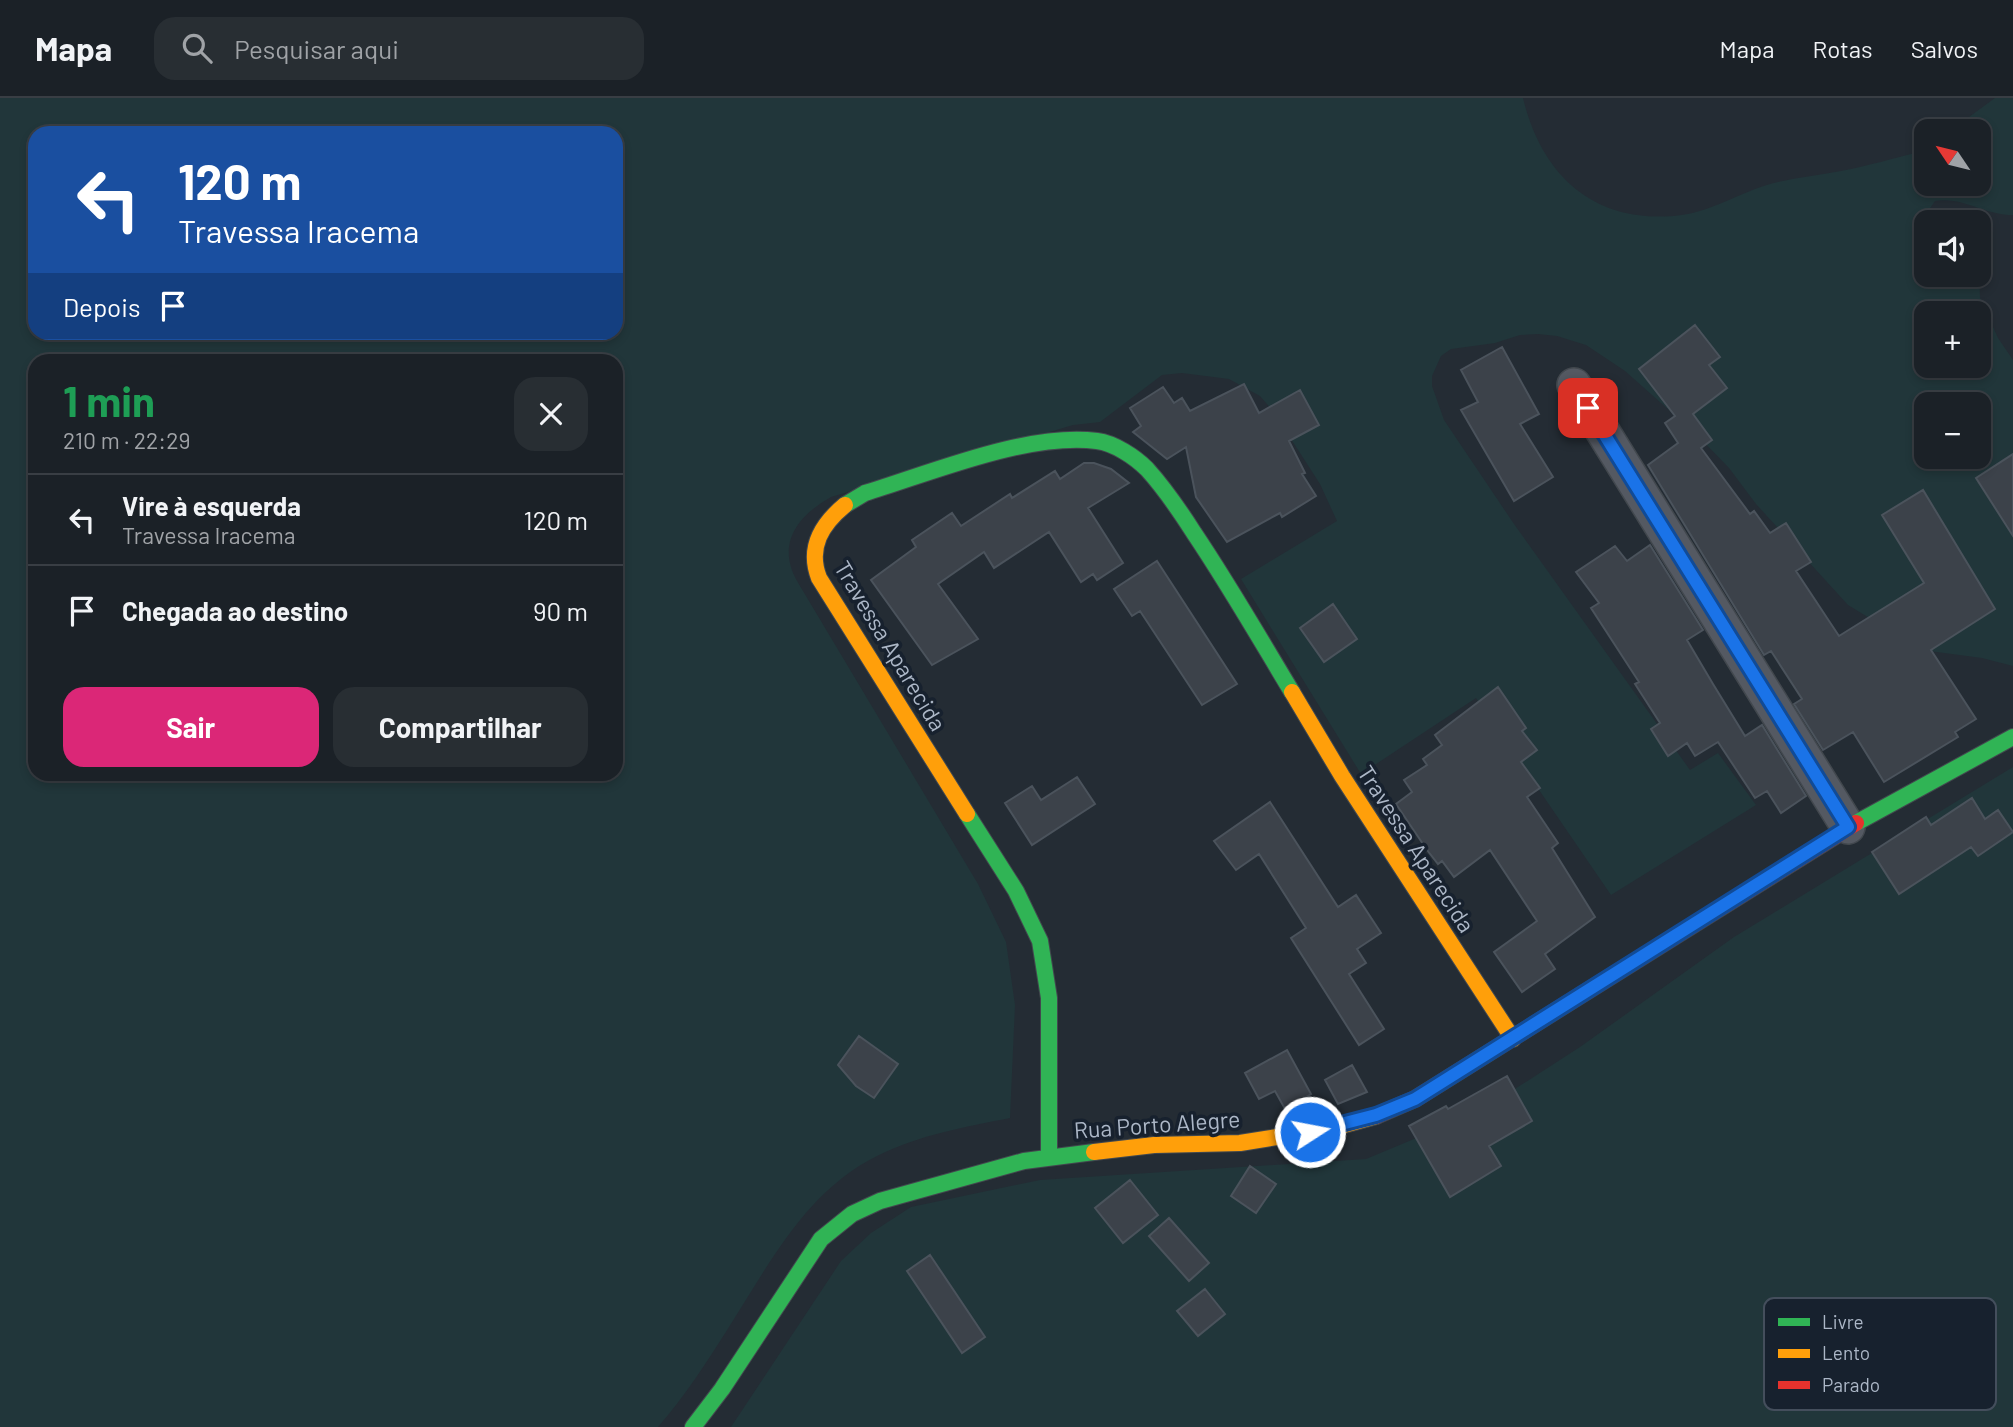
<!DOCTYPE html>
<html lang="pt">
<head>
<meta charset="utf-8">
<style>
  body { margin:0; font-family:Barlow,sans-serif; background:#282e33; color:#f1f3f6; height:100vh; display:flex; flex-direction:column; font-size:26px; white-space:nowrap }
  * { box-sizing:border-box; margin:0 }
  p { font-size:23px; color:#a0a3a7 }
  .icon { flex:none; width:38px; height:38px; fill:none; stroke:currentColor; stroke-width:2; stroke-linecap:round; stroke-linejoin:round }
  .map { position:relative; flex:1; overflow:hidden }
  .details { position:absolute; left:28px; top:256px; width:595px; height:427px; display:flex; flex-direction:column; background:#1b2127; border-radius:21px; box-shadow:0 4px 10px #0003,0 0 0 2px #393e44 }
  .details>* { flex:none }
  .banner { position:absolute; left:28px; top:28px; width:595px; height:214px; border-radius:21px; box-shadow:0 4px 10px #0003,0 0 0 2px #393e44; background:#1a4fa0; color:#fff; overflow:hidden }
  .needle { width:46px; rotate:305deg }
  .fabs { position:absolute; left:1914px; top:21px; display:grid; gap:14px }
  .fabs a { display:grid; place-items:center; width:77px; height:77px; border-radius:14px; background:#1b2127; box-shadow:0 4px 10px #0003,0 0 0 2px #393e44; font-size:35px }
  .pin { position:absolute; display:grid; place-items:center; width:60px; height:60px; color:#fff; margin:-30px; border-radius:14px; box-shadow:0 4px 10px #0006 }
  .me { position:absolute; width:77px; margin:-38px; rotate:79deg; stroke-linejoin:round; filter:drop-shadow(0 0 5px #0008) }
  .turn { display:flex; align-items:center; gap:24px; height:147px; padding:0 35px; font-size:32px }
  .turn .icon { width:91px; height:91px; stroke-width:2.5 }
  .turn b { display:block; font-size:49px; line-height:60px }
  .then { display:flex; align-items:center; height:66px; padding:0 35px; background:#0003; gap:14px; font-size:26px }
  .round { display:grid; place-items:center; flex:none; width:74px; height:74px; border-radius:21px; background:#282e33 }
  .overview { display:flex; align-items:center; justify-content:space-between; height:119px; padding:0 35px }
  h1 { font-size:42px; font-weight:700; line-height:52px; color:#1e9e55 }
  .action { display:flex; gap:14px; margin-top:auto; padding:14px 35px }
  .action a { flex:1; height:80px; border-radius:21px; background:#db2777; color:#fff; font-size:28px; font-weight:700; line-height:80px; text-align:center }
  .action a+a { background:#282e33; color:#f1f3f6 }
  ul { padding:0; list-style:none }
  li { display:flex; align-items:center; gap:21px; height:91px; padding:0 35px; border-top:2px solid #393e44 }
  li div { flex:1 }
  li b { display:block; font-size:26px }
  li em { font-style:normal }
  header { display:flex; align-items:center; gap:42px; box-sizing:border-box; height:98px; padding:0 35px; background:#1b2127; border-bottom:2px solid #393e44 }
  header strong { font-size:33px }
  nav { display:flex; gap:38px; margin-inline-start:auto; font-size:24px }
  .search { width:490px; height:63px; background:#282e33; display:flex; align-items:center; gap:18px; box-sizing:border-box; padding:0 24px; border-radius:21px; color:#a0a3a7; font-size:26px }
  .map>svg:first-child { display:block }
  .green { fill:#21363a; fill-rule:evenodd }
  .building { fill:#3c424a; stroke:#4b535c; stroke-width:2 }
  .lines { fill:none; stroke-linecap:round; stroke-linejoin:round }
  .street-casing { stroke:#42484e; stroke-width:36 }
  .fast-casing { stroke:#42484e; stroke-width:18 }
  .slow-casing { stroke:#42484e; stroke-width:18 }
  .jam-casing { stroke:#42484e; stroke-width:18 }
  .street { stroke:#545962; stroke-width:33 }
  .fast { stroke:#30b455; stroke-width:16 }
  .slow { stroke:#ff9f0a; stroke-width:16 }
  .jam { stroke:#e5322d; stroke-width:16 }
  .route-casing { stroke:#114b97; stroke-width:18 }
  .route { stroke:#1a73e8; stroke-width:12 }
  .labels { text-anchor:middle; stroke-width:7; stroke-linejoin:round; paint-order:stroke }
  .street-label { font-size:23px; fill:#acb7c7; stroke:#17212e }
  .key { fill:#17212e; stroke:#444e5c; stroke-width:2 }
  .key-label { font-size:19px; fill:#acb7c7 }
</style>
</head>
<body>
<header>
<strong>Mapa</strong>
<div class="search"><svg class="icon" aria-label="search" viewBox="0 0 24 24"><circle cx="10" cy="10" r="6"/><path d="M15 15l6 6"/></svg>Pesquisar aqui</div>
<nav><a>Mapa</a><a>Rotas</a><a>Salvos</a></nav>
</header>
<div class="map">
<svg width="2013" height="1329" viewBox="0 0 2013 1329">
  <rect width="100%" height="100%" fill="#242c34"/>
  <path class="green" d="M 0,0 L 1523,0 C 1542,79 1596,128 1682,117 C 1713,113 1746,91 1778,84 C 1799,79 1820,77 1841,73 C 1868,68 1894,60 1920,54 L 1927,49 L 1927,86 L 1979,86 L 1979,33 L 1950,33 L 1995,0 L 2013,0 L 2013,117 C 1985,117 1962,98 1935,103 C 1928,113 1920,123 1927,134 L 1927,177 L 1979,177 L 1979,170 L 1980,200 L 1998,240 L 2013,262 L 2013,568 L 1982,560 L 1922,552 L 1848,507 L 1756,406 L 1729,370 L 1696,336 L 1625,273 L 1586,247 L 1557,238 L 1538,236 L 1520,237 L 1495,245 L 1451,251 L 1441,258 L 1432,278 L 1432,288 L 1444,322 L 1514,426 L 1690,672 L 1718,655 L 1756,707 L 1611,797 L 1476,600 L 1361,676 L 1241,481 L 1337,423 L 1320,386 L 1273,313 L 1260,298 L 1229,281 L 1182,275 L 1162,277 L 1100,324 L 1073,327 L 831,399 C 806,413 781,436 791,469 C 793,477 799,486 803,493 L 978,786 L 1006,844 L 1015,907 L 1010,1020 C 965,1029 919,1037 877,1058 C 806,1093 770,1165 729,1229 C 707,1264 685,1298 658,1329 L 0,1329 ZM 35,35 L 616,35 L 616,234 L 35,234 ZM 1927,215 L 1979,215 L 1979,268 L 1927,268 ZM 35,262 L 616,262 L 616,676 L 35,676 ZM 1927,306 L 1979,306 L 1979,359 L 1927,359 Z
    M 2013,669 L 2013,1329 L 731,1329 L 841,1163 L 871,1135 L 911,1109 L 1040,1082 L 1366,1061 L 1438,1031 L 1501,1000 L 1580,949 L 1734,839 Z"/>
  <path class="building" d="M 1695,227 L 1720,259 L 1709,267 L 1727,290 L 1693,316 L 1712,342 L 1701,350 L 1750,416 L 1754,413 L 1770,435 L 1786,425 L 1811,464 L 1796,473 L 1839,538 L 1924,485 L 1882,417 L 1923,392 L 1995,511 L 1931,552 L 1976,621 L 1955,634 L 1958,639 L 1884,684 L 1853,634 L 1823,652 L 1794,606 L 1802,601 L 1771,553 L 1764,557 L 1648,367 L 1678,345 L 1665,325 L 1675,318 L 1639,271 Z
    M 1502,249 L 1539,316 L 1520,326 L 1553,379 L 1514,403 L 1461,312 L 1478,304 L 1461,272 Z
    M 1244,286 L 1259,315 L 1300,292 L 1319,327 L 1289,343 L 1305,375 L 1302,376 L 1316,398 L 1282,419 L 1280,415 L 1227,444 L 1196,399 L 1186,349 L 1167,361 L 1133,334 L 1141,328 L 1130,310 L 1163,289 L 1174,305 L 1182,300 L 1190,313 Z
    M 2013,356 L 2013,438 L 1976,380 Z
    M 1084,365 L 1094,365 L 1111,371 L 1129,385 L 1088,410 L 1123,465 L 1097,482 L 1093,476 L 1081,484 L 1049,434 L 994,470 L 984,454 L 938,486 L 978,541 L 932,567 L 871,482 L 916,449 L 912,442 L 952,415 L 961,428 L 1010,396 L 1012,400 L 1055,373 L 1060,381 Z
    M 1650,447 L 1703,532 L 1687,542 L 1713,586 L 1745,638 L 1762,627 L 1806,698 L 1781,715 L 1767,693 L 1755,700 L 1718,644 L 1695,658 L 1687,645 L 1668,658 L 1651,631 L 1660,625 L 1635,586 L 1639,584 L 1591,510 L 1599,505 L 1576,474 L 1615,448 L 1627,463 Z
    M 1157,463 L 1237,586 L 1202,607 L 1140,513 L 1132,518 L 1114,491 Z
    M 1333,506 L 1357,541 L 1324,564 L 1300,530 Z
    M 1498,589 L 1526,630 L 1522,633 L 1537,652 L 1521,664 L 1540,690 L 1527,699 L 1558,745 L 1552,750 L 1595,819 L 1545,856 L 1555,871 L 1522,894 L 1494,854 L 1537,823 L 1490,752 L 1454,779 L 1442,763 L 1438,766 L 1427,752 L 1396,706 L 1412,694 L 1404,682 L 1427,667 L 1423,661 L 1442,647 L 1435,637 Z
    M 1077,679 L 1095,706 L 1032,747 L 1005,705 L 1032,688 L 1041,702 Z
    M 1972,700 L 1985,721 L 1998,712 L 2013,734 L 1978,758 L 1971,749 L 1899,796 L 1872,754 L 1926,719 L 1931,727 Z
    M 1270,704 L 1338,809 L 1356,797 L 1381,835 L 1357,851 L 1366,865 L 1349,876 L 1384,931 L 1359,947 L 1291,840 L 1306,830 L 1259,756 L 1236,772 L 1214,743 Z
    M 859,938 L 898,966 L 874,1000 L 856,988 L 838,967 Z
    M 1287,952 L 1311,996 L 1285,1011 L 1275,993 L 1259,1001 L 1245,975 Z
    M 1352,967 L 1367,994 L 1338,1006 L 1325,982 Z
    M 1507,978 L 1532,1023 L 1489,1048 L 1501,1068 L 1450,1099 L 1409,1028 L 1446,1008 L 1448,1011 Z
    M 1250,1068 L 1276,1086 L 1256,1115 L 1231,1098 Z
    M 1130,1082 L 1158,1117 L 1123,1145 L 1095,1110 Z
    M 1169,1120 L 1209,1165 L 1189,1183 L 1149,1138 Z
    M 930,1157 L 985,1239 L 962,1255 L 907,1173 Z
    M 1205,1191 L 1225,1216 L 1198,1238 L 1177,1213 Z"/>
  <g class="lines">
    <defs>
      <path id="street" d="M 1574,287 L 1848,729"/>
      <path id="fast" d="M 845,407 L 865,395 C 931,375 1028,334 1097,343 C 1114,345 1135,359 1147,371 C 1165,391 1180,413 1194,435 C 1229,487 1260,541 1292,594
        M 967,716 L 1016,793 L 1040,843 L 1049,900 L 1049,1059
        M 1856,725 L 2013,639
        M 693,1329 L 722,1291 L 821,1141 L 852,1116 L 880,1103 L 1024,1063 L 1094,1054"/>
      <path id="slow" d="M 845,407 C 822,426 807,449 819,480 L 967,716
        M 1292,594 L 1342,678 L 1513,941
        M 1094,1054 L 1154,1047 L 1240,1045 L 1333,1030 L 1376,1018"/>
      <path id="jam" d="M 1376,1018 L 1415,1001 L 1856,725"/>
    </defs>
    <use href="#street" class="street-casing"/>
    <use href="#fast" class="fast-casing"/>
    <use href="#slow" class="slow-casing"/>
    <use href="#jam" class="jam-casing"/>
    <use href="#street" class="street"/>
    <use href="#fast" class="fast"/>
    <use href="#slow" class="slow"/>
    <use href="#jam" class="jam"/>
  </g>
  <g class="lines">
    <defs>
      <path id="route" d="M 1310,1034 L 1376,1017 L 1415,1001 L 1848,729 L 1588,310"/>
    </defs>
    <use href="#route" class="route-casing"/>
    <use href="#route" class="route"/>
  </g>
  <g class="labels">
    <g class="street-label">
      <text transform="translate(890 548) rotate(59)" y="8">Travessa Aparecida</text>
      <text transform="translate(1416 751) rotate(57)" y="8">Travessa Aparecida</text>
      <text transform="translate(1157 1027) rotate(-4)" y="8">Rua Porto Alegre</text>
    </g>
  </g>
  <rect x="1764" y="1200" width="232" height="112" rx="10" class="key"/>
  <rect x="1778" y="1220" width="32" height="8" fill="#30b455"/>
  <rect x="1778" y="1251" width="32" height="9" fill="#ff9f0a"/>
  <rect x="1778" y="1283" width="32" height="8" fill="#e5322d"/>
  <g class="key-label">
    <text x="1822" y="1231">Livre</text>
    <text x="1822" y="1262">Lento</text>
    <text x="1822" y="1294">Parado</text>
  </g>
</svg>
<div class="fabs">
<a><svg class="needle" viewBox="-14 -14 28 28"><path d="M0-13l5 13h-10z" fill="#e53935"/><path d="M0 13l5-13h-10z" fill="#a0a3a7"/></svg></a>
<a><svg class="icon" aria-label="sound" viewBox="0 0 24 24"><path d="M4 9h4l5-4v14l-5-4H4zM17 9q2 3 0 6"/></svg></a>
<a>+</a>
<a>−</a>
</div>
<div class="pin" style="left:1588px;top:310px;background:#d93025"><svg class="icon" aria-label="arrive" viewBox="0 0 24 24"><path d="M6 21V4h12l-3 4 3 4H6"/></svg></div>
<svg class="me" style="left:1310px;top:1034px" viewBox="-20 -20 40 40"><circle r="17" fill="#1a73e8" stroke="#fff" stroke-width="3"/><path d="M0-11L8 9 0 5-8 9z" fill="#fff"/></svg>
<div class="banner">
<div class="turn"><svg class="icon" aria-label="left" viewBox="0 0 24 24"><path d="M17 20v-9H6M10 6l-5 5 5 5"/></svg><div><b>120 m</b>Travessa Iracema</div></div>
<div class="then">Depois<svg class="icon" aria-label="arrive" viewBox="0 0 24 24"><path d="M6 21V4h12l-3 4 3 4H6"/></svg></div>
</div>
<section class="details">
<div class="overview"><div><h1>1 min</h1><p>210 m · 22:29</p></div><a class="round"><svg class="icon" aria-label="close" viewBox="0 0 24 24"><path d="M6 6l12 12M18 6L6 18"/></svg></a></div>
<ul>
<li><svg class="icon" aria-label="left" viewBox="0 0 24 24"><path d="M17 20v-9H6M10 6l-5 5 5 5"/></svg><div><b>Vire à esquerda</b><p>Travessa Iracema</p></div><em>120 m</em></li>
<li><svg class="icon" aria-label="arrive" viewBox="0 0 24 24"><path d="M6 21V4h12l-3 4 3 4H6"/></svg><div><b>Chegada ao destino</b></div><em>90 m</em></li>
</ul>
<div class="action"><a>Sair</a><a>Compartilhar</a></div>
</section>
</div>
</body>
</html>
